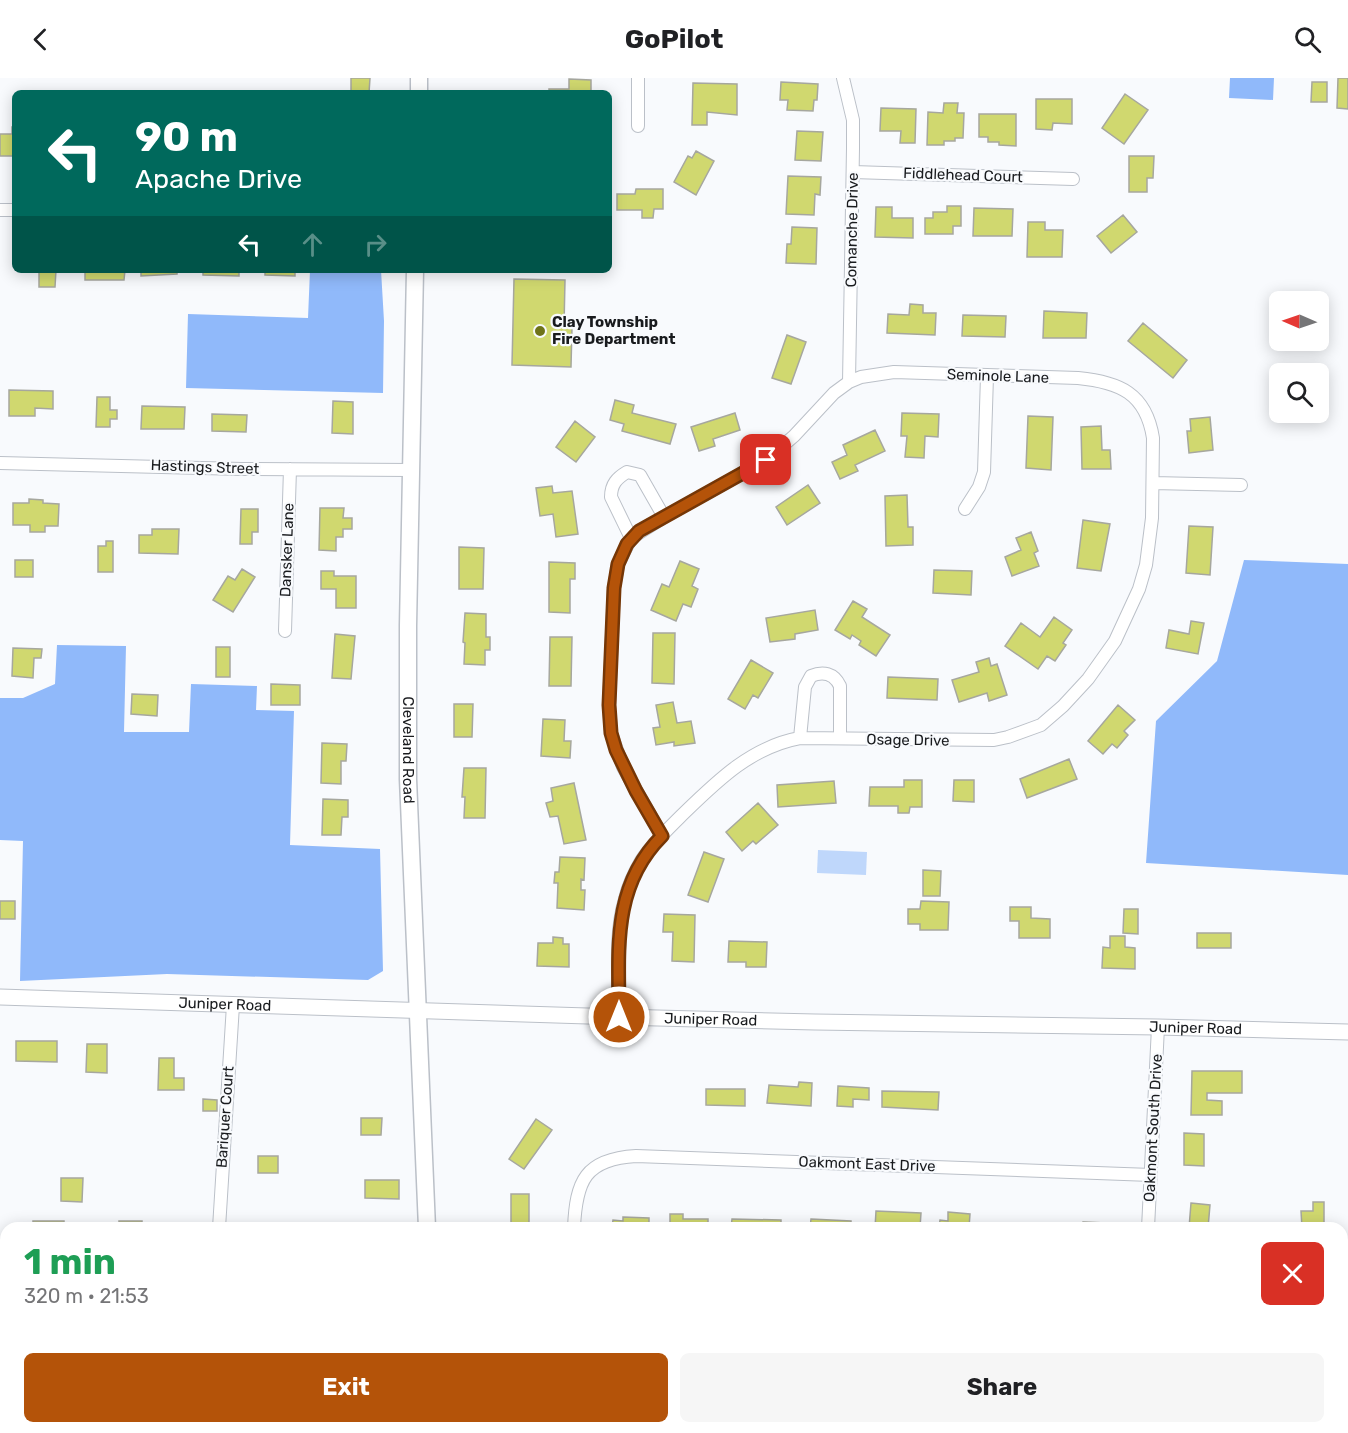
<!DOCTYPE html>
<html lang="en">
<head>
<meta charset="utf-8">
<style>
  body { margin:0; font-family:Rubik,sans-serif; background:#f6f6f6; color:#202124; height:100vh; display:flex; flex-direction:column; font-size:22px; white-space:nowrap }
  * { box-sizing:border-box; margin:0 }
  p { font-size:20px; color:#757577 }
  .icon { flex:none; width:33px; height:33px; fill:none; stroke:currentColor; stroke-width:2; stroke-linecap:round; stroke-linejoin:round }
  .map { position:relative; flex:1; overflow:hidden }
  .details { position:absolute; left:0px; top:1144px; width:1348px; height:212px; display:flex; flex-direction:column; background:#fff; border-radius:18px 18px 0 0; box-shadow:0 3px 15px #0003 }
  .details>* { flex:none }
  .banner { position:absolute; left:12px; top:12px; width:600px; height:183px; border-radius:9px; box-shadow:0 3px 15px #0003; background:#00695c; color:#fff; overflow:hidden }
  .needle { width:39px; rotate:272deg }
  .controls { position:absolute; left:1269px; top:213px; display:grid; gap:12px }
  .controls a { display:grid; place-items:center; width:60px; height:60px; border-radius:9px; background:#fff; box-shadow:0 3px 15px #0003; font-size:30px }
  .pin { position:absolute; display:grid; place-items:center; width:51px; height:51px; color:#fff; margin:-26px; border-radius:12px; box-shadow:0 3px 9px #0006 }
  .me { position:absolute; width:66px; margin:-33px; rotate:0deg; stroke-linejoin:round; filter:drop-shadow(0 0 4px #0008) }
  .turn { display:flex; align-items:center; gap:21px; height:126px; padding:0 24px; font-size:27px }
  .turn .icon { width:78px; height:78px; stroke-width:2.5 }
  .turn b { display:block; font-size:42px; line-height:51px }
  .lanes { display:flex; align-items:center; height:57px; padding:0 24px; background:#0003; justify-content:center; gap:30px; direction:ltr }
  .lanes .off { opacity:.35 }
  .round { display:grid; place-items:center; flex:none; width:63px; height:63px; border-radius:9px; background:#f6f6f6 }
  .head { display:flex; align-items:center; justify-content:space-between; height:102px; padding:0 24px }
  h1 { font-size:36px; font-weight:700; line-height:45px; color:#1e9e55 }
  .button { display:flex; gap:12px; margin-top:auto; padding:12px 24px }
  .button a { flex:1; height:69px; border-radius:9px; background:#b45309; color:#fff; font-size:24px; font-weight:700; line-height:69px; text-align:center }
  .button a+a { background:#f6f6f6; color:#202124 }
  header { display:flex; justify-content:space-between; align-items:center; height:78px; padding:0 24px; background:#fff; font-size:27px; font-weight:700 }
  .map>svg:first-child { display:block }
  .green { fill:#bfd7fb }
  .forest { fill:#90b9fa }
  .building { fill:#d0d86f; stroke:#a6a79e; stroke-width:1.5 }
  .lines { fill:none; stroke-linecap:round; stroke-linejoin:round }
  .minor-casing { stroke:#bbc0c8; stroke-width:14 }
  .tertiary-casing { stroke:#bbc0c8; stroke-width:17 }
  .secondary-casing { stroke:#bbc0c8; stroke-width:19 }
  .minor { stroke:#fff; stroke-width:12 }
  .tertiary { stroke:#fff; stroke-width:15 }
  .secondary { stroke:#fff; stroke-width:16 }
  .route-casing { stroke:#753606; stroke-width:15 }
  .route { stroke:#b45309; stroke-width:10 }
  .poi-dot { fill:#6e7319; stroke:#f8fafd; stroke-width:2 }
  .labels { text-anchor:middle; stroke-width:4.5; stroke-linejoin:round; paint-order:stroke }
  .street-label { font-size:15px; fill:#191b1e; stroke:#f8fafd }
  .poi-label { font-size:15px; font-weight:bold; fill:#191b1e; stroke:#f8fafd; text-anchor:start }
</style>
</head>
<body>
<header><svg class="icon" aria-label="back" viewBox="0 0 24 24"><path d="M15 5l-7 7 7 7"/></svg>GoPilot<svg class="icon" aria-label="search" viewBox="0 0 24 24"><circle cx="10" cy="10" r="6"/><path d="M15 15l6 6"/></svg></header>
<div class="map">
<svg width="1348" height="1355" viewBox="0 0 1348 1355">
  <rect width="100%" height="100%" fill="#f8fafd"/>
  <path class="green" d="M 818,772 L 867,774 L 866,797 L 817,795 Z"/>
  <path class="forest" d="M 1230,0 L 1274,0 L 1273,22 L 1229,20 Z
    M 310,192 L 381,192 L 384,243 L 383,315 L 186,310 L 188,236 L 308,240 Z
    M 1244,482 L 1348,486 L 1348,797 L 1146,785 L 1156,643 L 1217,583 Z
    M 57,567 L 126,568 L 124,654 L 189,654 L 191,606 L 257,608 L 256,632 L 294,633 L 290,767 L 380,771 L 383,893 L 368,902 L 167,896 L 20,903 L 23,763 L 0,762 L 0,620 L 23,620 L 55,606 Z"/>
  <path class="building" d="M 351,0 L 370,0 L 369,15 L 351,15 Z
    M 1338,0 L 1348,0 L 1348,31 L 1337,30 Z
    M 569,1 L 591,2 L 591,15 L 549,15 L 549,11 L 569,11 Z
    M 781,4 L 818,6 L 817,22 L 814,22 L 813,33 L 787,32 L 788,22 L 780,22 Z
    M 1312,4 L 1327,4 L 1327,24 L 1311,24 Z
    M 693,5 L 737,6 L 737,37 L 707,34 L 707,47 L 692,47 Z
    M 1125,16 L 1148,32 L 1124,66 L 1102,50 Z
    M 1036,21 L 1072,21 L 1072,46 L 1053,45 L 1052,52 L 1036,51 Z
    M 944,25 L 958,25 L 957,35 L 964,35 L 963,60 L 955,60 L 955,63 L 944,63 L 944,67 L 927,67 L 928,34 L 943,35 Z
    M 881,30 L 916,31 L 915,65 L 900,65 L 901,53 L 880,53 Z
    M 979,36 L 1016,36 L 1016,68 L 999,67 L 999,64 L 988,64 L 988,59 L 979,59 Z
    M 12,49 L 15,49 L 15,78 L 0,78 L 0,56 L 12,56 Z
    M 797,53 L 823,54 L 821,83 L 795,82 Z
    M 696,73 L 714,83 L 696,117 L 674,104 L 688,78 L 692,80 Z
    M 1129,78 L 1154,78 L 1153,100 L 1147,100 L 1147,114 L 1129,114 Z
    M 788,98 L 821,99 L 820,117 L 815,116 L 814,137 L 786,136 Z
    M 636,111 L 663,111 L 663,131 L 654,131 L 653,140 L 642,140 L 642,132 L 617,132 L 617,116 L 635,116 Z
    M 947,128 L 961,128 L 961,148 L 953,148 L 953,156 L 925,156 L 925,140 L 933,140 L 933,134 L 947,134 Z
    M 876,129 L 892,129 L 892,140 L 913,140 L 913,160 L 875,159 Z
    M 974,130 L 1013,131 L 1012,158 L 973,158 Z
    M 1123,137 L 1137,154 L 1111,175 L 1097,158 Z
    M 1028,144 L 1045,144 L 1045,152 L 1063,152 L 1062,179 L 1027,179 Z
    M 792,149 L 817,150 L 816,186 L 786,185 L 787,166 L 791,166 Z
    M 39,192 L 56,192 L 55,209 L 39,209 Z
    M 85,192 L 125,192 L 124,202 L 85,202 Z
    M 141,192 L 177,192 L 177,196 L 141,198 Z
    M 203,192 L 239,192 L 239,198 L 203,197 Z
    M 265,192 L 295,192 L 295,198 L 265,197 Z
    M 514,201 L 565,202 L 564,249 L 572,249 L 571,289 L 512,287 Z
    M 910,226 L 923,227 L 923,235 L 936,235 L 935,257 L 887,255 L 888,236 L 909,237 Z
    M 1044,233 L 1087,235 L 1086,260 L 1043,260 Z
    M 963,237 L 1006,238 L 1005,259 L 962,258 Z
    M 1143,245 L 1187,282 L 1173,300 L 1128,263 Z
    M 787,257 L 806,264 L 791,306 L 772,300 Z
    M 9,312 L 53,313 L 53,331 L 35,330 L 35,338 L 9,338 Z
    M 97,319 L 110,319 L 110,332 L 117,332 L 117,341 L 110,341 L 110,349 L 96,349 Z
    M 615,322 L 634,327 L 632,335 L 676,346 L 670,366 L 622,353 L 624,346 L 610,342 Z
    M 333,323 L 353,324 L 353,356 L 332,355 Z
    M 142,328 L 185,329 L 184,351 L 141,351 Z
    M 735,335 L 740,352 L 713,361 L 715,368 L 699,373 L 691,349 Z
    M 902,335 L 939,336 L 938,359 L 925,358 L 924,380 L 905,379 L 907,358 L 901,358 Z
    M 212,336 L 247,337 L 246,354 L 212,353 Z
    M 1028,338 L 1053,339 L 1051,392 L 1026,390 Z
    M 1210,339 L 1213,372 L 1189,375 L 1187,353 L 1191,353 L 1190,341 Z
    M 575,343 L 595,359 L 576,384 L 556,369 Z
    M 1101,348 L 1102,372 L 1110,372 L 1111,391 L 1082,391 L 1081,349 Z
    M 875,352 L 885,373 L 855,387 L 858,393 L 840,401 L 832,384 L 847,377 L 843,367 Z
    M 808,407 L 820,425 L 787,447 L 776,429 Z
    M 552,408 L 553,415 L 572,413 L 578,456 L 556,459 L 553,436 L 540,438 L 536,410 Z
    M 907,417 L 908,449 L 913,449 L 913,467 L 886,468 L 885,418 Z
    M 29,421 L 43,422 L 43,425 L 59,426 L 58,448 L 45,448 L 45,454 L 30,454 L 30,447 L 13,447 L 13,425 L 29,425 Z
    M 320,430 L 344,430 L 343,440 L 352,440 L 352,451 L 343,451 L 343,459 L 336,459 L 336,473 L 319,472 Z
    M 241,431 L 258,431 L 258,454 L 252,454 L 252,466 L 240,466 Z
    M 1083,442 L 1110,446 L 1101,493 L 1077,490 Z
    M 1189,448 L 1213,449 L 1210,497 L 1186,495 Z
    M 152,451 L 179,451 L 178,476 L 139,475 L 139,457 L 152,457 Z
    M 1031,454 L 1038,473 L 1034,475 L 1039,488 L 1012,498 L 1005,479 L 1021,472 L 1016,460 Z
    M 106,463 L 113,463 L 113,494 L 98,494 L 98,468 L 106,468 Z
    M 459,469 L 484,470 L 483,511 L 459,511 Z
    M 15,482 L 33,482 L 33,499 L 15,499 Z
    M 680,483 L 699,491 L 692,508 L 698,511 L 691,529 L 683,526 L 676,543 L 651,532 L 662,506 L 669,509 Z
    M 549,484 L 575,485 L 575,501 L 570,501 L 570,535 L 549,534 Z
    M 242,491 L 255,499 L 233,534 L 213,522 L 228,498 L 235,502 Z
    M 934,492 L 972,493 L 971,517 L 933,515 Z
    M 321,493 L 334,493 L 334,498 L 356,498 L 356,530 L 336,530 L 336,511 L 321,511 Z
    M 853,523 L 867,531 L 862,539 L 890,557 L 876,578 L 859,567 L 861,563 L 852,557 L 850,561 L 835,552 Z
    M 815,532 L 818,552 L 795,556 L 795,561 L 770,564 L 766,540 Z
    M 465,535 L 486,536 L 486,559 L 490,559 L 490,572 L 485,572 L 485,587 L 464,586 L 465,565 L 463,564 Z
    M 1054,539 L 1072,552 L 1063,565 L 1066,567 L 1055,583 L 1047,578 L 1038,591 L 1005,568 L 1021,545 L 1040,559 Z
    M 1191,543 L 1204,545 L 1198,576 L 1166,570 L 1169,552 L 1189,556 Z
    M 653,555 L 675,555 L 674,606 L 652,605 Z
    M 335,556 L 355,558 L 351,601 L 332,600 Z
    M 550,559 L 572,559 L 571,608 L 549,608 Z
    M 216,569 L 230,569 L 230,599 L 216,599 Z
    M 13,570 L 42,571 L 41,580 L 34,580 L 33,600 L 12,598 Z
    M 989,580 L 991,588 L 997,586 L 1007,617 L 989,623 L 987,615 L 959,624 L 952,602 L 979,594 L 976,584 Z
    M 751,582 L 773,595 L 758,620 L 753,617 L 745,631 L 728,621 Z
    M 888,599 L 938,601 L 937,622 L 887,620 Z
    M 271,606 L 300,607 L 300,627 L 271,627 Z
    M 132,616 L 158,617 L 157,638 L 131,636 Z
    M 673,624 L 677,645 L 691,643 L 695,665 L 674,668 L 674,664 L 656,667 L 653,650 L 660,649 L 656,627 Z
    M 454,626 L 473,626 L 472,659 L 454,659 Z
    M 1118,627 L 1135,642 L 1124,653 L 1128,657 L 1117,670 L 1112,666 L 1103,676 L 1088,663 Z
    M 543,641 L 565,642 L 564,663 L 571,663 L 570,680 L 541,678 Z
    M 322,665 L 347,666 L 346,683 L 341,683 L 341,706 L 321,705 Z
    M 1069,681 L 1077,701 L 1027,720 L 1020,701 Z
    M 464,690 L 486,690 L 485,740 L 464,740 L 465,719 L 462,719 Z
    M 904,702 L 922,702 L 922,729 L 910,729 L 909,735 L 898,735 L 898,728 L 869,728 L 870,709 L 904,709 Z
    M 954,702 L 974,702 L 974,724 L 953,723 Z
    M 834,703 L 836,725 L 778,729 L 777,707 Z
    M 574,705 L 586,762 L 564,766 L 558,738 L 550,739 L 546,725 L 553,723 L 551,710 Z
    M 323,721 L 348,722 L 348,739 L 342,739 L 341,757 L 322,757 Z
    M 758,725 L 778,747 L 756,766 L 753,763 L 742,773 L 726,754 Z
    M 704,774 L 724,781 L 708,824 L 688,817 Z
    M 560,779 L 585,780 L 584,802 L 581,801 L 581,812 L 585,812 L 584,832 L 557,830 L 558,805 L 554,805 L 555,794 L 559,794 Z
    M 923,792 L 941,793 L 940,818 L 923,818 Z
    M 0,823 L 15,823 L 15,841 L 0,841 Z
    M 921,823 L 949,824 L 948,852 L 920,852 L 920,846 L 908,846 L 908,831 L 920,831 Z
    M 1010,829 L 1031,829 L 1031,840 L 1050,841 L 1050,860 L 1019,860 L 1019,843 L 1010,843 Z
    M 1124,831 L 1138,831 L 1138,856 L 1123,855 Z
    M 664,836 L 695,837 L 694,884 L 672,883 L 673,854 L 663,854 Z
    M 1197,855 L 1231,855 L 1231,870 L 1197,870 Z
    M 1110,858 L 1125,858 L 1125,869 L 1135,870 L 1135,891 L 1102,890 L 1103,869 L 1110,870 Z
    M 553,859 L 563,860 L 563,866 L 569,866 L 569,889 L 537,888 L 538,865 L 553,865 Z
    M 729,863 L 767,864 L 766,889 L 746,889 L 746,884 L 728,884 Z
    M 16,963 L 57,963 L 57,984 L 16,983 Z
    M 87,966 L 107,966 L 107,995 L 86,994 Z
    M 159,980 L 174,980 L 174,1000 L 184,1000 L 184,1012 L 158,1012 Z
    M 1192,993 L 1242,993 L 1242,1015 L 1207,1015 L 1207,1022 L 1222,1023 L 1222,1037 L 1191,1037 Z
    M 799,1004 L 812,1005 L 811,1028 L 767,1025 L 769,1007 L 798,1009 Z
    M 838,1008 L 869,1010 L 869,1022 L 853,1021 L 853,1029 L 837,1028 Z
    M 706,1011 L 745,1011 L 745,1028 L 706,1027 Z
    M 882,1013 L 939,1014 L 938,1032 L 882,1029 Z
    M 203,1021 L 217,1022 L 217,1033 L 203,1033 Z
    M 361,1040 L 382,1040 L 381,1057 L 361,1057 Z
    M 536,1041 L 552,1052 L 524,1091 L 509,1081 Z
    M 1184,1055 L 1204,1056 L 1204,1088 L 1184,1087 Z
    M 258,1078 L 278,1078 L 278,1095 L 258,1095 Z
    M 61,1100 L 83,1100 L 82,1124 L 61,1123 Z
    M 365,1102 L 399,1102 L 399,1121 L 365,1120 Z
    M 511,1116 L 529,1116 L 529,1150 L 511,1150 Z
    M 1313,1124 L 1324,1124 L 1324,1150 L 1302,1150 L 1301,1133 L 1313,1133 Z
    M 1191,1125 L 1210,1127 L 1208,1150 L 1189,1150 Z
    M 876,1133 L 921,1135 L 920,1150 L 909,1150 L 910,1145 L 906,1145 L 905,1150 L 875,1150 Z
    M 948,1134 L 970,1136 L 969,1150 L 939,1150 L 940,1142 L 948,1143 Z
    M 670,1136 L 683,1136 L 683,1141 L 708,1141 L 708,1150 L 670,1150 Z
    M 623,1139 L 649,1140 L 649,1150 L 612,1150 L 613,1142 L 623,1143 Z
    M 732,1141 L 781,1142 L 781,1150 L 731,1150 Z
    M 811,1141 L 851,1143 L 851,1150 L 810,1150 Z
    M 33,1143 L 64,1143 L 64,1150 L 33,1150 Z
    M 119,1143 L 142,1143 L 142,1150 L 119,1150 Z
    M 1083,1144 L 1106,1145 L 1106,1150 L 1082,1150 Z
    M 0,1235 L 6,1235 L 6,1262 L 0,1261 Z
    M 0,1323 L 6,1323 L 6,1342 L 0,1342 Z
    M 605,1350 L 621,1350 L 621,1355 L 605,1355 Z
    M 1189,1350 L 1206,1350 L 1205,1355 L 1189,1355 Z"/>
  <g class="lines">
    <defs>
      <path id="minor" d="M 843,0 L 853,42 L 853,70 L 849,304
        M 638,48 L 638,0
        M 853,94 L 1073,101
        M 0,132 L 15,132
        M 0,385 L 242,391 L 410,392
        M 1153,405 L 1241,407
        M 965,431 L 979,409 L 984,394 L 987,298
        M 631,460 L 611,419 C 611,406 617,400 627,394 L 640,397 L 664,439
        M 285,553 L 290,391
        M 800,660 L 805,609 L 811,598 C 823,593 834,595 840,608 L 840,660
        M 619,939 C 619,903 614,856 625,821 C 628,808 634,795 641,783 C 651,767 666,753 680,739 C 715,705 750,669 800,660 L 994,662 L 1008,659 L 1041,647 L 1063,628 L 1088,601 L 1115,563 L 1139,511 L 1146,487 L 1152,440 L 1153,360 C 1146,315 1119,304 1078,300 L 894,294 L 861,299 L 849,304 L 834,315 L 794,358 L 766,382 L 664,439 L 631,460 L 618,486 L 614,510 L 609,627 L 611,655 L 623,689 L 662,758
        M 219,1150 L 233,927
        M 574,1150 C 576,1103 585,1081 636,1078 L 1151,1097
        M 1148,1150 L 1158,949
        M 0,1203 L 6,1203
        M 220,1355 L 250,1352 L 359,1355
        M 569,1355 L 569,1350
        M 1139,1355 L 1139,1350"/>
      <g id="tertiary">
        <path id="s1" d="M 0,919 L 619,939 L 815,944 L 1158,949 L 1348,954"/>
      </g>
      <g id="secondary">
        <path d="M 419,15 L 419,0"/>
        <path id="s2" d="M 415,192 L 408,548 L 408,701 L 427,1150"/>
        <path d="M 428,1355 L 428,1350"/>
      </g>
    </defs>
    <use href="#minor" class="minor-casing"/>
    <use href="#tertiary" class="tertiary-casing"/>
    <use href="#secondary" class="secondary-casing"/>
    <use href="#minor" class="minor"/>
    <use href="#tertiary" class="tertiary"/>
    <use href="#secondary" class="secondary"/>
  </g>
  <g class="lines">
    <defs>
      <path id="route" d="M 619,939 C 619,873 611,809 662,758 L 636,713 L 616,672 L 611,655 L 609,627 L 614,510 L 618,486 L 627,466 L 639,453 L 766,382"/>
    </defs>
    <use href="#route" class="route-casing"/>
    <use href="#route" class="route"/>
  </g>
  <circle class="poi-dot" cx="540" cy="253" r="6"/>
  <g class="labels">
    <g class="street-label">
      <text transform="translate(963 97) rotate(2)" y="5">Fiddlehead Court</text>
      <text transform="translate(852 152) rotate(-89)" y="5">Comanche Drive</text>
      <text transform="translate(998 298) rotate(2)" y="5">Seminole Lane</text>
      <text transform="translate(205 389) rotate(2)" y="5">Hastings Street</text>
      <text transform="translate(287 472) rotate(-88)" y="5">Dansker Lane</text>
      <text transform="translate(908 662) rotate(1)" y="5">Osage Drive</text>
      <text dy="5" stroke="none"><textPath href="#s2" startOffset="480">Cleveland Road</textPath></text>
      <text dy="5" stroke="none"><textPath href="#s1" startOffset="225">Juniper Road</textPath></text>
      <text dy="5" stroke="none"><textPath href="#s1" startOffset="711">Juniper Road</textPath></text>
      <text dy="5" stroke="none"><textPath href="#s1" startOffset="1196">Juniper Road</textPath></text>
      <text transform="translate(225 1039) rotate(-86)" y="5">Bariquer Court</text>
      <text transform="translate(1153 1050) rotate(-87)" y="5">Oakmont South Drive</text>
      <text transform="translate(867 1086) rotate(2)" y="5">Oakmont East Drive</text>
    </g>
    <g class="poi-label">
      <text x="552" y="249">Clay Township<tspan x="552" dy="17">Fire Department</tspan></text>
    </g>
  </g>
</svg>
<div class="controls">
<a><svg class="needle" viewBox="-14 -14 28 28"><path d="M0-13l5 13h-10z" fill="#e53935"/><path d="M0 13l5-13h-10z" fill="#757577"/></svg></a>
<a><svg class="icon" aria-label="search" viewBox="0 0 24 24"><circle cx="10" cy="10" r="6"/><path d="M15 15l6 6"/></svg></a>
</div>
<div class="pin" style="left:766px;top:382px;background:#d93025"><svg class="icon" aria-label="arrive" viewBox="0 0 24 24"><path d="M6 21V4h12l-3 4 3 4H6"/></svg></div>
<svg class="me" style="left:619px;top:939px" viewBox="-20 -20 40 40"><circle r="17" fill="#b45309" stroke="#fff" stroke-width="3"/><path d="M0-11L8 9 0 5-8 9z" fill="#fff"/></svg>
<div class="banner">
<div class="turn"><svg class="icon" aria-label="left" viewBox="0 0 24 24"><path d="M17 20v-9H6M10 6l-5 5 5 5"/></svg><div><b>90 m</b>Apache Drive</div></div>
<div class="lanes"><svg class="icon" aria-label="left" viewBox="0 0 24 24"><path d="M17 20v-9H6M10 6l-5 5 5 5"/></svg><svg class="icon off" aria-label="ahead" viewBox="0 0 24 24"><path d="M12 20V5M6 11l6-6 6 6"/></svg><svg class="icon off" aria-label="right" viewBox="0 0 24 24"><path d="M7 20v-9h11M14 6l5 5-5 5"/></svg></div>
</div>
<section class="details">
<div class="head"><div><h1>1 min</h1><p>320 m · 21:53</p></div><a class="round" style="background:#d93025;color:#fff"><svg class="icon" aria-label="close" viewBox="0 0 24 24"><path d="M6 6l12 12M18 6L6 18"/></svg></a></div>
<div class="button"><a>Exit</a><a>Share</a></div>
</section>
</div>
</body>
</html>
